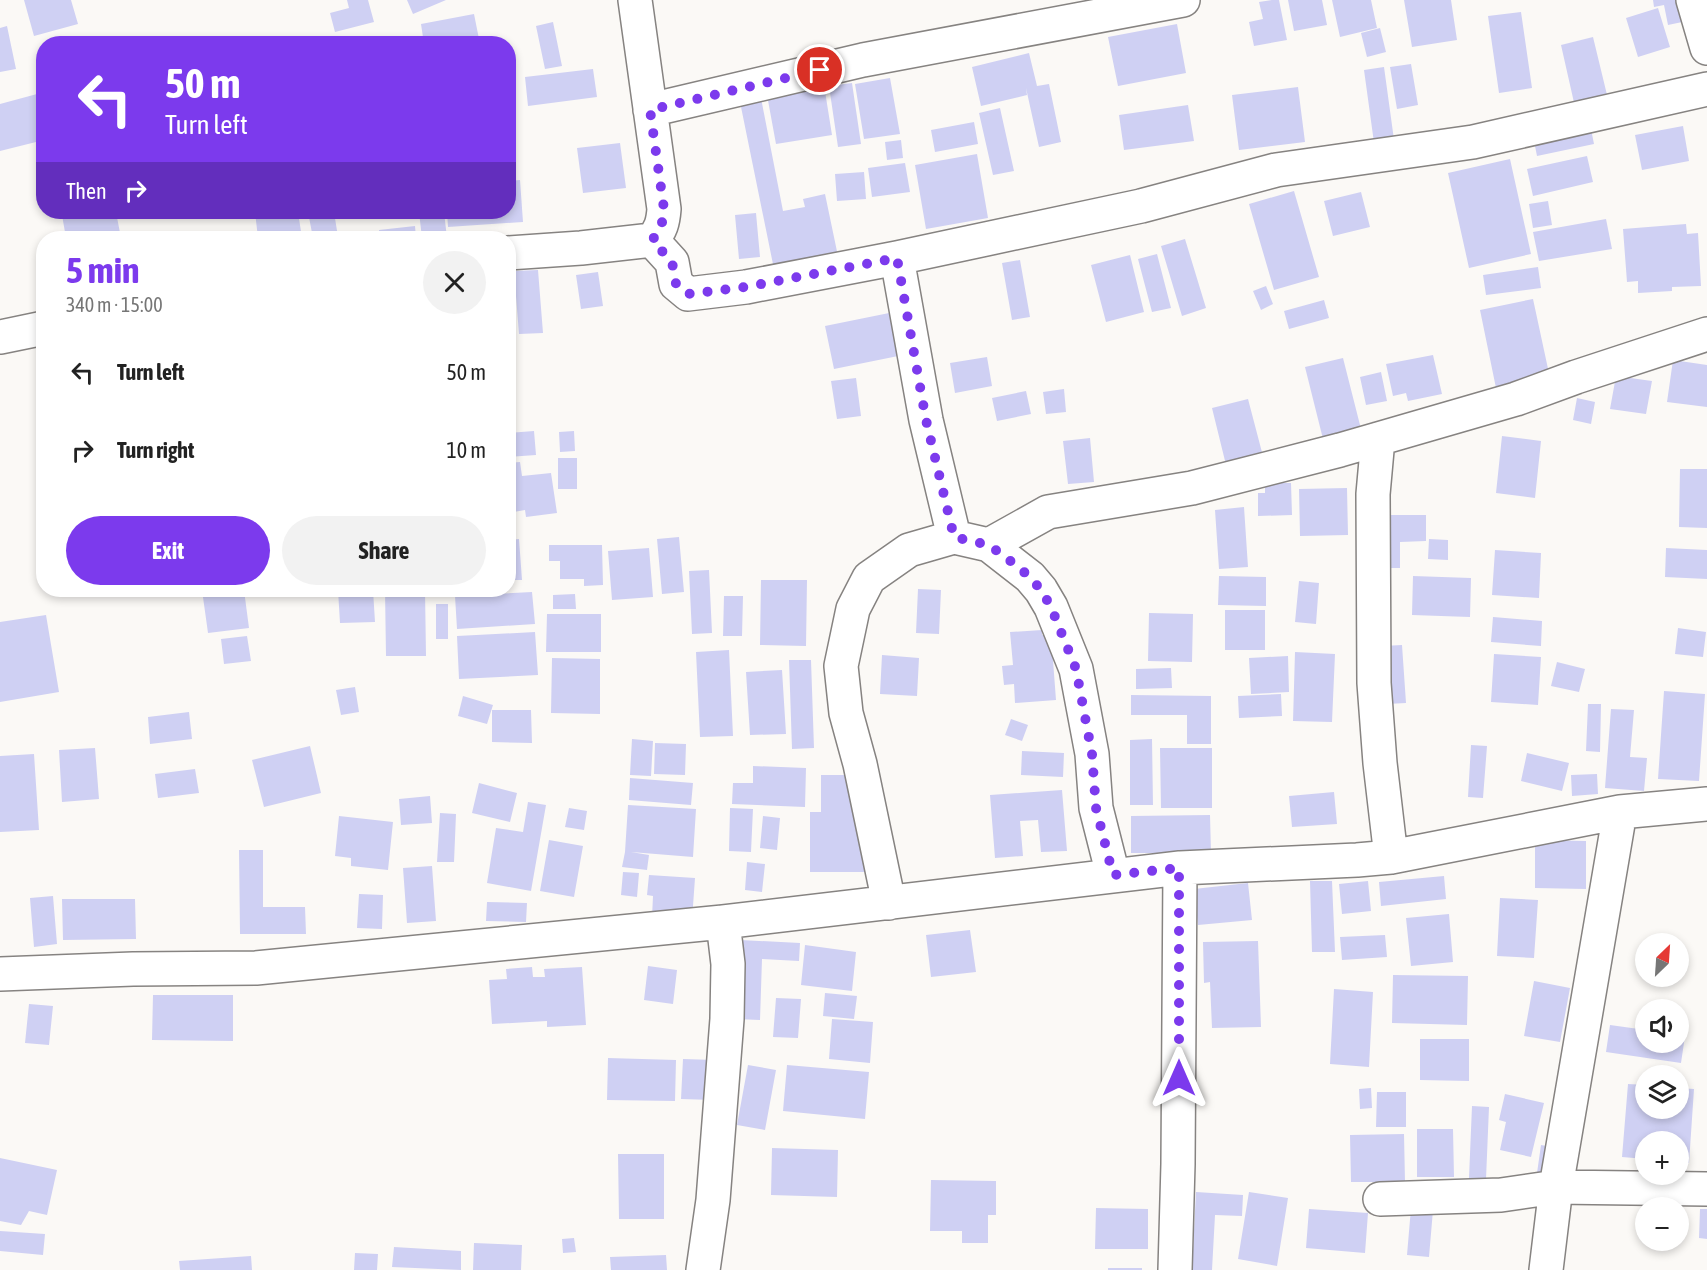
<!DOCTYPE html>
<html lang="en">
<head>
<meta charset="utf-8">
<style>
  body { margin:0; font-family:"Asap Condensed",sans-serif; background:#f2f2f2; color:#222; height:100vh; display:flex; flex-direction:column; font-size:22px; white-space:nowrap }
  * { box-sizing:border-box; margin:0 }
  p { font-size:20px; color:#767676 }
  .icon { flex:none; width:33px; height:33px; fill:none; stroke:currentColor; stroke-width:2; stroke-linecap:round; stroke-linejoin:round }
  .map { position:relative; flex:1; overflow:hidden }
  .side { position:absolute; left:36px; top:231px; width:480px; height:366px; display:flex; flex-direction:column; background:#fff; border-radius:24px; box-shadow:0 3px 9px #0003 }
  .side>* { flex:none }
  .top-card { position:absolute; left:36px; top:36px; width:480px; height:183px; border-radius:24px; box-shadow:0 3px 9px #0003; background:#7c3aed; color:#fff; overflow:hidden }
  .needle { width:39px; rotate:25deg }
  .fabs { position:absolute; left:1635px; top:933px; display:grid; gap:12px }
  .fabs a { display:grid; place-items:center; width:54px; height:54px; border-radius:50%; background:#fff; box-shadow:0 3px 9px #0003; font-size:30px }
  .pin { position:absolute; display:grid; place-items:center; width:51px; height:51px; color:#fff; margin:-26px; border:3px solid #fff; border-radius:50%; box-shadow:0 2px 6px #0007 }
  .me { position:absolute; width:66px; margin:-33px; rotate:0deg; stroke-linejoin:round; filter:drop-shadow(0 0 4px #0008) }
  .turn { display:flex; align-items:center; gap:21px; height:126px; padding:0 30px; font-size:27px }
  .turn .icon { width:78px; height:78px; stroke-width:2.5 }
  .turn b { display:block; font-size:42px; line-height:51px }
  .then { display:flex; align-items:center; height:57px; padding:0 30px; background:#0003; gap:12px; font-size:22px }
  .round { display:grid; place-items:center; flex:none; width:63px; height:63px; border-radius:32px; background:#f2f2f2 }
  .overview { display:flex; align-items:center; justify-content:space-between; height:102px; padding:0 30px }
  h1 { font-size:36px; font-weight:700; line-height:45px; color:#7c3aed }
  .button { display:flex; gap:12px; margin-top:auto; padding:12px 30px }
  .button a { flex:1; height:69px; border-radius:36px; background:#7c3aed; color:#fff; font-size:24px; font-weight:700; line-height:69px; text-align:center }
  .button a+a { background:#f2f2f2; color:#222 }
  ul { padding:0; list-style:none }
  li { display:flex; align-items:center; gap:18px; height:78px; padding:0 30px }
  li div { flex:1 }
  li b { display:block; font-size:22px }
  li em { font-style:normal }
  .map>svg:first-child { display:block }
  .building { fill:#cfd0f3 }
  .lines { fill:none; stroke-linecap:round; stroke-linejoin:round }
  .minor-casing { stroke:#868381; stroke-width:36 }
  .minor { stroke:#fff; stroke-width:33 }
  .route { stroke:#7c3aed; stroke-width:10; stroke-dasharray:0 18 }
</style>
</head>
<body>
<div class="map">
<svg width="1707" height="1270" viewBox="0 0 1707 1270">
  <rect width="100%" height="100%" fill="#fbf9f6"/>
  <path class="building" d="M 24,0 L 71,0 L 78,24 L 34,36 Z
    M 347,0 L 368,0 L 374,22 L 335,32 L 330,13 L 349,8 Z
    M 407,0 L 446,0 L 413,14 Z
    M 1272,0 L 1279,0 L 1287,40 L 1254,46 L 1249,22 L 1263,19 L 1259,2 Z
    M 1288,0 L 1322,0 L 1327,25 L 1294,31 Z
    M 1332,0 L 1371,0 L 1377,28 L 1340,37 Z
    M 1404,0 L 1451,0 L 1457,40 L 1412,47 Z
    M 1653,0 L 1683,0 L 1687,21 L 1668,25 L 1664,5 L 1654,7 Z
    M 1658,8 L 1670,47 L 1638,57 L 1626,18 Z
    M 1521,12 L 1532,88 L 1499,93 L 1488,16 Z
    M 474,14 L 480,44 L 424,44 L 421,24 Z
    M 553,22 L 562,66 L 545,69 L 536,26 Z
    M 1177,24 L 1186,73 L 1118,86 L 1108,37 Z
    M 7,26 L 16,69 L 0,72 L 0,28 Z
    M 1380,28 L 1386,52 L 1367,57 L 1361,33 Z
    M 1593,37 L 1608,99 L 1575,107 L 1561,45 Z
    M 1029,53 L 1037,86 L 1049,84 L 1061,142 L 1039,147 L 1026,88 L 1027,95 L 981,106 L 972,67 Z
    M 1411,64 L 1418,105 L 1397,109 L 1390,67 Z
    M 1384,67 L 1395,147 L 1375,150 L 1364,70 Z
    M 593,69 L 597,97 L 528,106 L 525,77 Z
    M 890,78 L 900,134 L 864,139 L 855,84 Z
    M 852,83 L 861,144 L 838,147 L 829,86 Z
    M 824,85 L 832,135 L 776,144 L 767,95 Z
    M 1298,87 L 1305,142 L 1239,150 L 1232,95 Z
    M 37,94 L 44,118 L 44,140 L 0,151 L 0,104 Z
    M 761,98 L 783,211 L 805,207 L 803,199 L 825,194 L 839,261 L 775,274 L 740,102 Z
    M 1188,105 L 1194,141 L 1124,150 L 1119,115 Z
    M 1000,108 L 1014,171 L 993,175 L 979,113 Z
    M 974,122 L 978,144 L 935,152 L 931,130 Z
    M 1683,126 L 1689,161 L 1642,170 L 1635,135 Z
    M 1591,129 L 1594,144 L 1537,156 L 1534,141 Z
    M 901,140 L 903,158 L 887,160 L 885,142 Z
    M 620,143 L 626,188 L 583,193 L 577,148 Z
    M 977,154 L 988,218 L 926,229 L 915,165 Z
    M 1587,156 L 1593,182 L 1533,196 L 1527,169 Z
    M 1510,159 L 1531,254 L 1469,268 L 1448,173 Z
    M 905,163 L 910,192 L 872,197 L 868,168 Z
    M 864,172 L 866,199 L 837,201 L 835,174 Z
    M 520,180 L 523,222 L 448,227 L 447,212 L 508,212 L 508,181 Z
    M 1294,191 L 1319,277 L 1274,290 L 1249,204 Z
    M 1361,192 L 1370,227 L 1333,236 L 1324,201 Z
    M 1548,201 L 1552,225 L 1533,228 L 1529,204 Z
    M 84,212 L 116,212 L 121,238 L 66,238 L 62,215 Z
    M 255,212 L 298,212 L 302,238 L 258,238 Z
    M 308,212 L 334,212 L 338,237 L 313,238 Z
    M 419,212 L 444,212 L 447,238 L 422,238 Z
    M 756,213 L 760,257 L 739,259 L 735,215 Z
    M 1606,219 L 1612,249 L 1539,261 L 1533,232 Z
    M 1686,224 L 1687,234 L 1698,233 L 1701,286 L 1672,287 L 1672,291 L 1638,293 L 1638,281 L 1627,282 L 1623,229 Z
    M 415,226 L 416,238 L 380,238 L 379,230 Z
    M 1185,239 L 1206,308 L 1182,316 L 1161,246 Z
    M 1157,254 L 1171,308 L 1152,312 L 1138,259 Z
    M 1130,255 L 1144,312 L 1106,322 L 1091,265 Z
    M 1020,260 L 1030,317 L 1012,320 L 1002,263 Z
    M 1538,267 L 1541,288 L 1486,295 L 1483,275 Z
    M 538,270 L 543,333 L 519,334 L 514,271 Z
    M 598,272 L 603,306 L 581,309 L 576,275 Z
    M 1266,286 L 1273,304 L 1261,310 L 1253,291 Z
    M 1533,299 L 1550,378 L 1496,388 L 1480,310 Z
    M 1324,300 L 1329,318 L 1289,329 L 1284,311 Z
    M 899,311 L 908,354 L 834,369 L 825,326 Z
    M 1433,355 L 1442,394 L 1408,401 L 1406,393 L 1393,396 L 1386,364 Z
    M 987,357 L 992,386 L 955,393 L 950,363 Z
    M 1343,358 L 1361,429 L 1323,439 L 1305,367 Z
    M 1673,360 L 1707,365 L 1707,407 L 1667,402 Z
    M 1381,372 L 1387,401 L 1366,405 L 1360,377 Z
    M 1616,376 L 1652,381 L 1646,414 L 1610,409 Z
    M 856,378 L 861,416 L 837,419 L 831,381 Z
    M 1064,389 L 1066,412 L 1046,414 L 1043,392 Z
    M 1026,391 L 1031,414 L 997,421 L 992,398 Z
    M 1577,398 L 1595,402 L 1591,424 L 1573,420 Z
    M 1248,399 L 1264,460 L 1227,469 L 1212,408 Z
    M 534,431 L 536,455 L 508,457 L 508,433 Z
    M 574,431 L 575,451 L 560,452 L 559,432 Z
    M 1502,436 L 1541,441 L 1535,498 L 1496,493 Z
    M 1090,438 L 1094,482 L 1068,484 L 1063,441 Z
    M 558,458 L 577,458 L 577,489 L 558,489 Z
    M 520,462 L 522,476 L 551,473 L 557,513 L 526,517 L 525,510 L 508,513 L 508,463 Z
    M 1680,469 L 1707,469 L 1707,528 L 1679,527 Z
    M 1265,483 L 1291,483 L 1292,515 L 1258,516 L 1258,493 L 1265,493 Z
    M 1347,488 L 1348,535 L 1300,536 L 1299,489 Z
    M 44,491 L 44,515 L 43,515 L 37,492 Z
    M 1244,507 L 1248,567 L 1219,569 L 1215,510 Z
    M 1382,515 L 1426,515 L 1426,541 L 1400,542 L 1400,568 L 1382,568 Z
    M 679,537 L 684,592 L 662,594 L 657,539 Z
    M 519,539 L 522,580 L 508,580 L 508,540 Z
    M 1429,539 L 1448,540 L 1448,560 L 1428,559 Z
    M 549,545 L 602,545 L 603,585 L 584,586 L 584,579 L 560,579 L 560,561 L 549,561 Z
    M 649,548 L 653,597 L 612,600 L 608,551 Z
    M 1666,548 L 1707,550 L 1707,579 L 1665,577 Z
    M 1495,550 L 1541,553 L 1539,598 L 1492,595 Z
    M 709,570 L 712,633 L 692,634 L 689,571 Z
    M 1219,576 L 1266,577 L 1266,606 L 1218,605 Z
    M 1413,576 L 1471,578 L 1470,617 L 1412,615 Z
    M 761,580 L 807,580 L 806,646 L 760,645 Z
    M 1299,581 L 1319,583 L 1316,624 L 1295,622 Z
    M 918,589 L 941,590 L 939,634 L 916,633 Z
    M 202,590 L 244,590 L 249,628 L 208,633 Z
    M 338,590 L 373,590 L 375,622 L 340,623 Z
    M 385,590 L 425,590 L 426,656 L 386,656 Z
    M 532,592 L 535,624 L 457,629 L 455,596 Z
    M 575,594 L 576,609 L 553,609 L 553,595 Z
    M 724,596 L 743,596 L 742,636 L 723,636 Z
    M 436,604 L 448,604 L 448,639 L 436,639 Z
    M 1225,610 L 1265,610 L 1265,650 L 1225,650 Z
    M 1149,613 L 1193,614 L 1192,662 L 1148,661 Z
    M 547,614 L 601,614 L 601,652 L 546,652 Z
    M 46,615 L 59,692 L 0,702 L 0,622 Z
    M 1493,617 L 1542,621 L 1541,646 L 1491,642 Z
    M 1678,628 L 1706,632 L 1703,657 L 1675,654 Z
    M 1042,630 L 1042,635 L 1051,634 L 1056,700 L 1015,703 L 1014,684 L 1004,685 L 1002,666 L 1013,665 L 1010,632 Z
    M 535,632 L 538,675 L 459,679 L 457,636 Z
    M 247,636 L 251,661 L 224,664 L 221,639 Z
    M 1402,645 L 1406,703 L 1387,704 L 1383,646 Z
    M 729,650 L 733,736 L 700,737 L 696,652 Z
    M 1295,652 L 1335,654 L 1332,722 L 1293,721 Z
    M 1494,654 L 1541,657 L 1538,705 L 1491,702 Z
    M 882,655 L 919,658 L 917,696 L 880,694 Z
    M 1288,656 L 1289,692 L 1251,694 L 1249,658 Z
    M 552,658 L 600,659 L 600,714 L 551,713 Z
    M 789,660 L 811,660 L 814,748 L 792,749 Z
    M 1557,662 L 1585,669 L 1579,692 L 1551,686 Z
    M 1171,668 L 1172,688 L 1136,689 L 1136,669 Z
    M 782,670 L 786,734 L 750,735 L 746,672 Z
    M 355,687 L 359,712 L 341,715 L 336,690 Z
    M 1664,691 L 1705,694 L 1699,781 L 1658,779 Z
    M 1281,694 L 1282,716 L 1239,718 L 1238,696 Z
    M 1131,695 L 1211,696 L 1211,744 L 1187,744 L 1187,715 L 1131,715 Z
    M 463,696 L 493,705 L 487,724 L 458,716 Z
    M 1588,704 L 1601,704 L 1600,752 L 1586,751 Z
    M 1611,709 L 1634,710 L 1630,757 L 1647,758 L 1644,791 L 1605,788 Z
    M 492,710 L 531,710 L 532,743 L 492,742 Z
    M 189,712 L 192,739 L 150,744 L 148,717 Z
    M 1011,719 L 1028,725 L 1022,741 L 1005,735 Z
    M 632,739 L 653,741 L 651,776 L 630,775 Z
    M 1152,739 L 1153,805 L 1130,805 L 1130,740 Z
    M 655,743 L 686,744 L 685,775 L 654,774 Z
    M 1471,745 L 1487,746 L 1483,798 L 1468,797 Z
    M 310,746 L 321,793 L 264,807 L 252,760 Z
    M 95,748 L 99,799 L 62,802 L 59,750 Z
    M 1160,748 L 1212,748 L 1212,808 L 1161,808 Z
    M 1022,751 L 1064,753 L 1063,777 L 1021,775 Z
    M 1527,753 L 1569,763 L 1562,791 L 1521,781 Z
    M 34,754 L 39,830 L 0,832 L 0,756 Z
    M 753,766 L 806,768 L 805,807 L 732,804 L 733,783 L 753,783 Z
    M 195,769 L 199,793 L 158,798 L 155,774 Z
    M 1597,774 L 1598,794 L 1572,796 L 1571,775 Z
    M 821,775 L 856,775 L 867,872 L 810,872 L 810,812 L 821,812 Z
    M 630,778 L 693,783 L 691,805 L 629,800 Z
    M 479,783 L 517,793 L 510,822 L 472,813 Z
    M 1062,790 L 1067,851 L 1041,852 L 1038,820 L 1020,821 L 1023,856 L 995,858 L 990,795 Z
    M 1334,792 L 1337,824 L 1292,827 L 1289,796 Z
    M 430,796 L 432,823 L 401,825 L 399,799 Z
    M 528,802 L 546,805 L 531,891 L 487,883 L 496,828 L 523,832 Z
    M 628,805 L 696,809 L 693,857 L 631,852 L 649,855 L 647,870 L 622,867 L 625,852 Z
    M 569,808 L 587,811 L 584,830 L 565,827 Z
    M 730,808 L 753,809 L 751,852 L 729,851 Z
    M 440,813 L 456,814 L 454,862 L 437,862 Z
    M 1210,815 L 1211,853 L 1131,853 L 1131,816 Z
    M 339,816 L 393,822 L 388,870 L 351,866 L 351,858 L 335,856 Z
    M 763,816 L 780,818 L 777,850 L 760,848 Z
    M 549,840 L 583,846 L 574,897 L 540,891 Z
    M 1535,840 L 1586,841 L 1586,889 L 1535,888 Z
    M 239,850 L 263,850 L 263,907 L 305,907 L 306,934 L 240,934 Z
    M 747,862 L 765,864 L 762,892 L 745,890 Z
    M 432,866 L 436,921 L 407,923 L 403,868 Z
    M 623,872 L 639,873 L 637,897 L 621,895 Z
    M 649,875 L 695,878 L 692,920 L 652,917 L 653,896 L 647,895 Z
    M 1444,876 L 1446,899 L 1381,906 L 1379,882 Z
    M 1310,881 L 1332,881 L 1335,952 L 1312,952 Z
    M 1368,881 L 1371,911 L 1342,914 L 1339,884 Z
    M 1248,883 L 1252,920 L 1198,925 L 1194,889 Z
    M 359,894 L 383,895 L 382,929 L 357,928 Z
    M 53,896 L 57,944 L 34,947 L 30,898 Z
    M 1500,898 L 1538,900 L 1534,958 L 1497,956 Z
    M 62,899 L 135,899 L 136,939 L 63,940 Z
    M 487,902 L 527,903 L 526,922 L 486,921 Z
    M 1449,914 L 1453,962 L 1411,966 L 1406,918 Z
    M 970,930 L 976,972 L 931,977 L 926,935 Z
    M 1385,935 L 1387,957 L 1342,960 L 1340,937 Z
    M 740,940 L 800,943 L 799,961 L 762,959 L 760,1020 L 736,1019 Z
    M 1258,941 L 1261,1027 L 1212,1028 L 1210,982 L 1204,983 L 1203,942 Z
    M 805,945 L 856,952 L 852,991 L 801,985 Z
    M 648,966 L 677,970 L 673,1004 L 644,1000 Z
    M 532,967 L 533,977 L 545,977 L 544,969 L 582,967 L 586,1025 L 547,1027 L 547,1021 L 492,1024 L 489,980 L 507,979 L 506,969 Z
    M 1393,975 L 1468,976 L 1467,1025 L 1392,1023 Z
    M 1534,981 L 1570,988 L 1560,1042 L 1524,1036 Z
    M 1334,989 L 1373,992 L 1369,1067 L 1330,1064 Z
    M 825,993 L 857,996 L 854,1019 L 823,1016 Z
    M 153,995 L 233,995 L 233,1041 L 152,1040 Z
    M 776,998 L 801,999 L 798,1038 L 773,1037 Z
    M 29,1004 L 53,1006 L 49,1045 L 25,1043 Z
    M 832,1019 L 873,1022 L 870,1063 L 829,1059 Z
    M 1610,1025 L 1646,1030 L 1646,1042 L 1678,1042 L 1678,1035 L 1685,1036 L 1681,1063 L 1606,1052 Z
    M 1420,1039 L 1469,1039 L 1469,1081 L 1420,1080 Z
    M 608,1058 L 676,1060 L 675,1101 L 607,1100 Z
    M 683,1059 L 715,1060 L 713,1100 L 681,1099 Z
    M 748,1065 L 776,1070 L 765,1130 L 737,1125 Z
    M 787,1065 L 869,1072 L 865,1119 L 783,1111 Z
    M 1628,1084 L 1646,1085 L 1646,1108 L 1678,1108 L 1678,1088 L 1694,1089 L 1689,1163 L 1678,1162 L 1678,1142 L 1646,1142 L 1646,1159 L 1622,1157 Z
    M 1371,1088 L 1372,1108 L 1360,1109 L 1359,1089 Z
    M 1377,1092 L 1406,1092 L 1406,1127 L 1376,1127 Z
    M 1505,1094 L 1544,1103 L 1531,1157 L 1500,1150 L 1506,1122 L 1499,1120 Z
    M 1472,1106 L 1489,1107 L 1486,1179 L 1469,1178 Z
    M 1417,1129 L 1453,1129 L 1454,1177 L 1417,1177 Z
    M 1404,1134 L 1405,1182 L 1351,1182 L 1350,1135 Z
    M 1541,1145 L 1558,1148 L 1552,1182 L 1536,1180 Z
    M 772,1148 L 838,1150 L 837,1197 L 771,1195 Z
    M 618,1154 L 664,1154 L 664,1219 L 619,1219 Z
    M 0,1158 L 57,1170 L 47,1215 L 29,1211 L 21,1225 L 0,1221 Z
    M 931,1180 L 996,1181 L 996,1215 L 988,1215 L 988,1243 L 962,1243 L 962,1231 L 930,1231 Z
    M 1196,1192 L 1243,1195 L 1242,1216 L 1215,1215 L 1212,1270 L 1192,1270 Z
    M 1249,1192 L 1288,1198 L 1277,1266 L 1238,1259 Z
    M 1096,1208 L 1148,1209 L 1148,1249 L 1095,1249 Z
    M 1411,1208 L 1433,1210 L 1429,1257 L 1407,1255 Z
    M 1309,1209 L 1368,1213 L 1365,1253 L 1306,1248 Z
    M 1700,1209 L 1707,1209 L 1707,1239 L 1699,1238 Z
    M 0,1231 L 45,1234 L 43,1255 L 0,1251 Z
    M 574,1238 L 576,1252 L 563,1253 L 562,1239 Z
    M 474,1243 L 522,1245 L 521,1270 L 473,1270 Z
    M 394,1247 L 461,1251 L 461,1270 L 392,1267 Z
    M 355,1253 L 378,1254 L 377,1270 L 354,1270 Z
    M 666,1255 L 667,1270 L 611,1270 L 610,1257 Z
    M 251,1256 L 252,1270 L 180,1270 L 179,1261 Z
    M 1108,1268 L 1142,1268 L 1142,1270 L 1108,1270 Z"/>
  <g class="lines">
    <defs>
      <path id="minor" d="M 1693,0 L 1707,48
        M 650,110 L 863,60 L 1183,0
        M 652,240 L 672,262 L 676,284 L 688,294 L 746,287 L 897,258 L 1141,206 L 1276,170 L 1473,142 L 1707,89
        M 508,253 L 581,248 L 652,240 C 661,230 663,222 664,209 L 635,0
        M 897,258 L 926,420 L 954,537
        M 0,337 L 44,328
        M 1378,439 L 1373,494 L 1374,683 L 1380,763 L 1391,857
        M 989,545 L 1030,577 L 1041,590 L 1051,607 L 1076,669 L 1092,754 L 1096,808 L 1113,875
        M 889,903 L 860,764 L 846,713 L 841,666 L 853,609 L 869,578 L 909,550 L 954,537 L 989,545 L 1048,512 L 1192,488 L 1340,450 L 1516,399 L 1576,377 L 1707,334
        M 0,974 L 133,969 L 256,968 L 723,922 L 1180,868 L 1357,860 L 1391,857 L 1620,812 L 1707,804
        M 1380,1199 L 1501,1195 L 1556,1187 L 1707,1189
        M 703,1270 L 713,1200 L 727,1019 L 728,964 L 723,922
        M 1175,1270 L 1178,1164 L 1180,868
        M 1546,1270 L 1556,1187 L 1620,812"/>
    </defs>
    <use href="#minor" class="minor-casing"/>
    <use href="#minor" class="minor"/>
  </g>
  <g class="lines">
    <path class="route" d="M 820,70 L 650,110 L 664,209 C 663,222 661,230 652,240 L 672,262 L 676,284 L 688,294 L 746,287 L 897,258 L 926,420 L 954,537 L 989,545 L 1008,559 L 1030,577 L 1041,590 L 1051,607 L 1076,669 L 1092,754 L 1096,808 L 1113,875 L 1179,868 L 1179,1078"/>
  </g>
</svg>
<div class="fabs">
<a><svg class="needle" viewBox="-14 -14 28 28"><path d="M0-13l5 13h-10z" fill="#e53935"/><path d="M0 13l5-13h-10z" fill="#767676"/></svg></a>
<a><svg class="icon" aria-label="sound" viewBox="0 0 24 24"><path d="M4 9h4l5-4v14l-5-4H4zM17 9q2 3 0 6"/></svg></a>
<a><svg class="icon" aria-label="layers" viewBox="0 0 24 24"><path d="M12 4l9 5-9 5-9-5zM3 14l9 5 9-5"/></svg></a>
<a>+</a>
<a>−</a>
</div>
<div class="pin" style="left:820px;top:70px;background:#d93025"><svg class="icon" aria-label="arrive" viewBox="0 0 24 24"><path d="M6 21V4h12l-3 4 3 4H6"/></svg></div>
<svg class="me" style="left:1179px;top:1078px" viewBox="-20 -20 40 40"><path d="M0-17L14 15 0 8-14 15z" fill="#7c3aed" stroke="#fff" stroke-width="4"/></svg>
<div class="top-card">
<div class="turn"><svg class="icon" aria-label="left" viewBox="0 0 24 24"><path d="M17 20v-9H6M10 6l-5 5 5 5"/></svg><div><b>50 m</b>Turn left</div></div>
<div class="then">Then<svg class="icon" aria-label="right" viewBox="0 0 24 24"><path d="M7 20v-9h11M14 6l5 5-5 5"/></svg></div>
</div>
<section class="side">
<div class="overview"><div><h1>5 min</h1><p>340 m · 15:00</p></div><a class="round"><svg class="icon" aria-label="close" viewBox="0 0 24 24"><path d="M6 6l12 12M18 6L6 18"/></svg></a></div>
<ul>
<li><svg class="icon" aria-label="left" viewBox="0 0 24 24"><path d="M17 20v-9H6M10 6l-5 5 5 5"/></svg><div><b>Turn left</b></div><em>50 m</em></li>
<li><svg class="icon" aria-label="right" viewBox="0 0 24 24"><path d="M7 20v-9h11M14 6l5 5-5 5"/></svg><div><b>Turn right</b></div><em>10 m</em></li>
</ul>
<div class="button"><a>Exit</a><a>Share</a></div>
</section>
</div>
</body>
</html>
